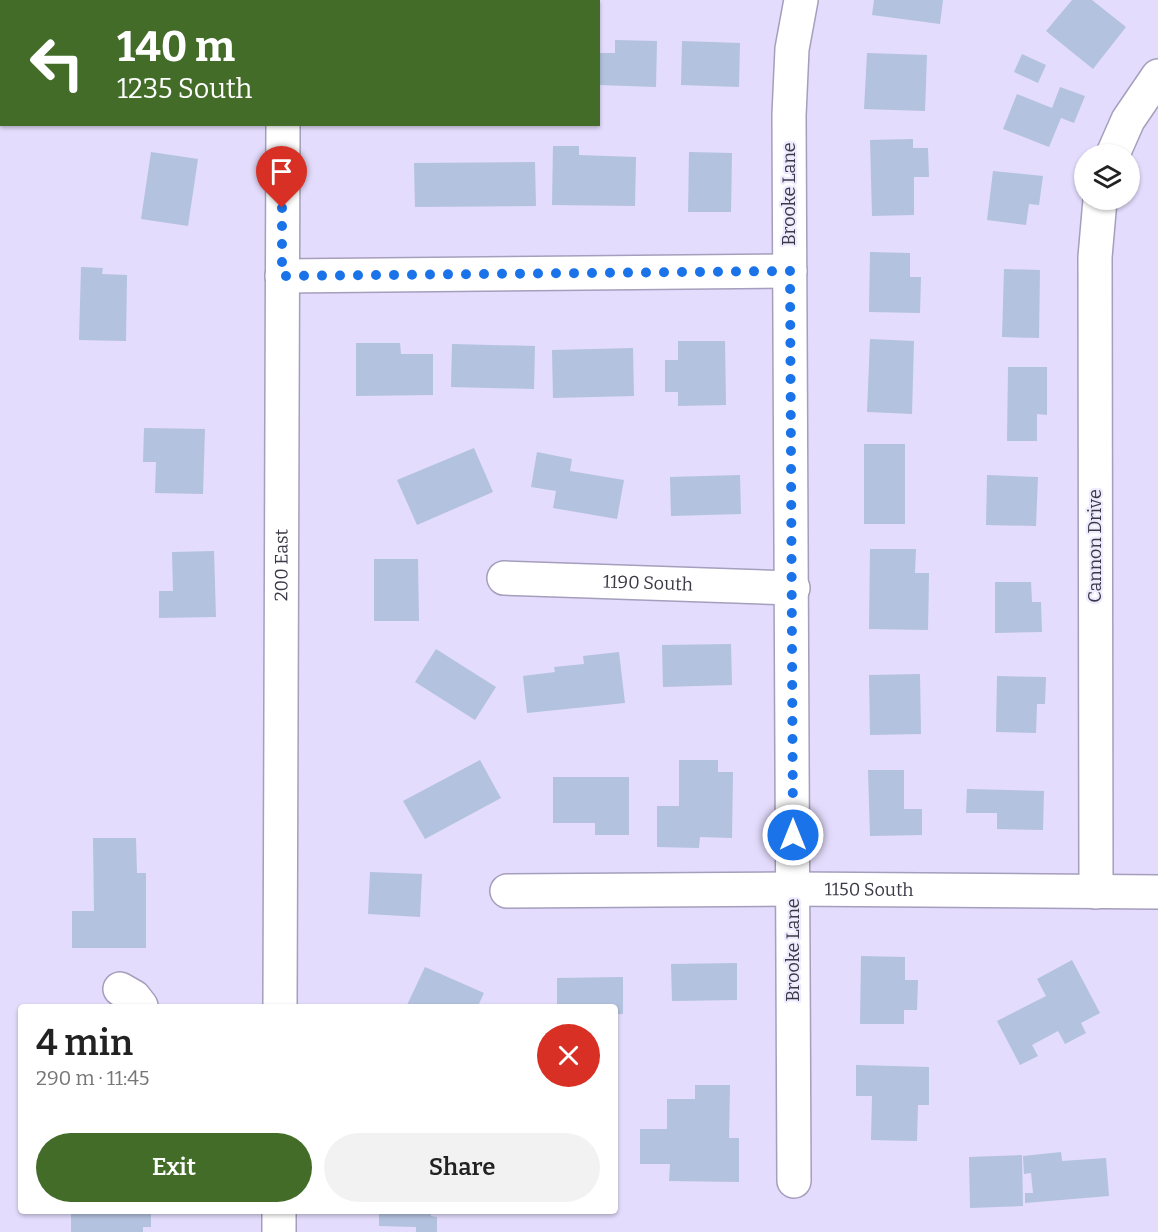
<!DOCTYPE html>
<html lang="en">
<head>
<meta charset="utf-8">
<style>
  body { margin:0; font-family:Bitter,serif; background:#f2f2f2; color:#222; height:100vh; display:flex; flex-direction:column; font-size:22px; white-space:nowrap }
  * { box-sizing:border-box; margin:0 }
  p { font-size:20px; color:#767676 }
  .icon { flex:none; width:33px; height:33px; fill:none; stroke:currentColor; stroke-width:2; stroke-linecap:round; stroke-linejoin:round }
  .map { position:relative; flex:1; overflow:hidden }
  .side { position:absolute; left:18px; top:1004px; width:600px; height:210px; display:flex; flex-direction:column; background:#fff; border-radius:6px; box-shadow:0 2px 4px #0004 }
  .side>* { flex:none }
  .top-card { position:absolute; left:0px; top:0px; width:600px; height:126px; box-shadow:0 2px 4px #0004; background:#426c28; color:#fff; overflow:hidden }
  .fabs { position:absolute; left:1074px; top:144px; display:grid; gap:12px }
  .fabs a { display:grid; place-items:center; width:66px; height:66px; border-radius:50%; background:#fff; box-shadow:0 2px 4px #0004; font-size:30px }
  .pin { position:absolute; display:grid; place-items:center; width:51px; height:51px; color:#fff; margin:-62px -26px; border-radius:50% 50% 50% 0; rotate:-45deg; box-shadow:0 0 6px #0007 }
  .pin .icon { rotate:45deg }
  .me { position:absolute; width:66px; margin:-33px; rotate:0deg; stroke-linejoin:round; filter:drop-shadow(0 0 4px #0008) }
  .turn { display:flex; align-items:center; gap:21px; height:126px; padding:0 18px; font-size:27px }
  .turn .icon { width:78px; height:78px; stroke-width:2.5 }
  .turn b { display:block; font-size:42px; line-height:51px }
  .round { display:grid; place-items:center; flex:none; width:63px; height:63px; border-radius:32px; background:#f2f2f2 }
  .head { display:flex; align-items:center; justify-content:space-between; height:102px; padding:0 18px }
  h1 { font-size:36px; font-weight:600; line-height:45px }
  .cta { display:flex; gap:12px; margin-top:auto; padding:12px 18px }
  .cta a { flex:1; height:69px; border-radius:36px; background:#426c28; color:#fff; font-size:24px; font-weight:600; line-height:69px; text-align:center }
  .cta a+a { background:#f2f2f2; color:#222 }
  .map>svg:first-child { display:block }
  .building { fill:#b3c2df }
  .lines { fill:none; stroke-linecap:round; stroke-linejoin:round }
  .minor-casing { stroke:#a59ebc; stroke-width:36 }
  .major-casing { stroke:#a59ebc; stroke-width:36 }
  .minor { stroke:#fff; stroke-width:33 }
  .major { stroke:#fff; stroke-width:33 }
  .route { stroke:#1a73e8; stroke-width:10; stroke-dasharray:0 18 }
  .labels { text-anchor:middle; stroke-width:4.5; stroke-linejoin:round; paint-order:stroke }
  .street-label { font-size:18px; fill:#3c3946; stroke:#efebff }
</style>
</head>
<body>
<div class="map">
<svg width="1158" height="1232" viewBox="0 0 1158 1232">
  <rect width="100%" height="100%" fill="#e3dcfc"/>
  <path class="building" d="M 874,0 L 943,0 L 940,24 L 872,15 Z
    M 1072,0 L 1092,0 L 1126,27 L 1093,69 L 1046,31 Z
    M 615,40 L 657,41 L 656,87 L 598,85 L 598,53 L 615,53 Z
    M 682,41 L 740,43 L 739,87 L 681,85 Z
    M 867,53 L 927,55 L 925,111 L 864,109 Z
    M 1022,54 L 1046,65 L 1038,83 L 1014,72 Z
    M 1060,87 L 1085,96 L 1074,123 L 1061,118 L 1049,147 L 1003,129 L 1017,94 L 1052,108 Z
    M 913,139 L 913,148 L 928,148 L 929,177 L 914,177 L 914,215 L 872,216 L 870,140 Z
    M 553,146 L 579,146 L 579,155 L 636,157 L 635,206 L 552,205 Z
    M 151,152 L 198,159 L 188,226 L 141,219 Z
    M 689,152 L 732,153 L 731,212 L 688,212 Z
    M 535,162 L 536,206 L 415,207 L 414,163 Z
    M 993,171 L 1043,176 L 1039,205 L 1029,204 L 1026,225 L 987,220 Z
    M 870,252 L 910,253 L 910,277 L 921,277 L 920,313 L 869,312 Z
    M 81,267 L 103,268 L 102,274 L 127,275 L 126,341 L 79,340 Z
    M 1004,269 L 1040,270 L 1039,338 L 1002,337 Z
    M 870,339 L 914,341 L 912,414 L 867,412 Z
    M 678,341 L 725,341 L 726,405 L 678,406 L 678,392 L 665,392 L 665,360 L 678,360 Z
    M 356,343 L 400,343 L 401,354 L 433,354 L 433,395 L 356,396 Z
    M 452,344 L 535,346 L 534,389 L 451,387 Z
    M 633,348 L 634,396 L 553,398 L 552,350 Z
    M 1008,367 L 1047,367 L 1047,415 L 1037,414 L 1037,441 L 1007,441 Z
    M 144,428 L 205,429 L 203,494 L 155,493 L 156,462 L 143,462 Z
    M 864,444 L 905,444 L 905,524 L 864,524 Z
    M 474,448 L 493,492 L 417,525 L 397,480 Z
    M 537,452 L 572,459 L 570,471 L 624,480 L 617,519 L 553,508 L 556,491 L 531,487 Z
    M 740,475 L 741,514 L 671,516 L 670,477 Z
    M 987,475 L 1038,477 L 1036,526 L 986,525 Z
    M 870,549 L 916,549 L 915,573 L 929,573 L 928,630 L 869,629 Z
    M 214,551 L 216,617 L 159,618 L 159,591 L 173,591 L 172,552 Z
    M 374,559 L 418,559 L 419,621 L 374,621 Z
    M 995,582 L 1031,582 L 1032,602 L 1041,602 L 1042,632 L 995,633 Z
    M 731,644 L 732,685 L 663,687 L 662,645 Z
    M 436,649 L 496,687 L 475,720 L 415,682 Z
    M 619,652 L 625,703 L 527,713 L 523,676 L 555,672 L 554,667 L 584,664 L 583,656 Z
    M 920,674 L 921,734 L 870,735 L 869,675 Z
    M 997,676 L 1046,677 L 1045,704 L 1037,704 L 1036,733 L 996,732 Z
    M 480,760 L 501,798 L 425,839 L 403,801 Z
    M 679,760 L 718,760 L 718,772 L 733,772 L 732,838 L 700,837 L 699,848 L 657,847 L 657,806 L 679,806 Z
    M 868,770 L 904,770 L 904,809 L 922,809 L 922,835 L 870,836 Z
    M 553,777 L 629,777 L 629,835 L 595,835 L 595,823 L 553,823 Z
    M 967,789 L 1044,791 L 1043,830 L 997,829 L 997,813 L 966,813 Z
    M 93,838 L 136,838 L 137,873 L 146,873 L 146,948 L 72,948 L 72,911 L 94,911 Z
    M 370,872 L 422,874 L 420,917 L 368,914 Z
    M 861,956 L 905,957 L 905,980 L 918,980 L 917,1010 L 904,1010 L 904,1024 L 860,1024 Z
    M 1072,960 L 1100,1013 L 1081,1023 L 1086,1033 L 1065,1044 L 1058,1031 L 1032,1045 L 1038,1056 L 1020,1065 L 997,1021 L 1046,996 L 1037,979 Z
    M 737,963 L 737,1000 L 672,1001 L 671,964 Z
    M 425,967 L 484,993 L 478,1006 L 407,1005 Z
    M 623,977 L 623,1014 L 615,1014 L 615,1006 L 557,1006 L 557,978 Z
    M 856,1065 L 929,1067 L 929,1105 L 918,1105 L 917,1141 L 871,1140 L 872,1096 L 856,1096 Z
    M 695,1085 L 730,1085 L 729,1138 L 739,1138 L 739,1182 L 669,1181 L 670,1164 L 640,1164 L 640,1129 L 667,1129 L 667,1099 L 695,1099 Z
    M 1061,1152 L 1062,1161 L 1106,1158 L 1109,1196 L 1025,1203 L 1025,1193 L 1033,1193 L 1031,1173 L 1024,1174 L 1023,1156 Z
    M 1022,1155 L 1023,1206 L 970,1208 L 969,1157 Z
    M 71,1210 L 151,1210 L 151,1227 L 143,1227 L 143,1232 L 71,1232 Z
    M 379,1210 L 431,1210 L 431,1216 L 437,1217 L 437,1232 L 416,1232 L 416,1227 L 379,1226 Z"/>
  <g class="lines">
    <defs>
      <g id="minor">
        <path d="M 1113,154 L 1128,120 L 1158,76"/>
        <path d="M 282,276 L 790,271"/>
        <path id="s1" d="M 504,578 L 793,588"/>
        <path id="s2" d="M 507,891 L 793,889 L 1158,892"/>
        <path d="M 1096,892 L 1095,257 L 1100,200"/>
        <path d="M 120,989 L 134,997 L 141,1006"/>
        <path d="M 794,1181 L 789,115 L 792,49 L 801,0"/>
      </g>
      <g id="major">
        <path d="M 284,2 L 284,0"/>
        <path id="s3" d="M 280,1006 L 283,124"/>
        <path d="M 279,1232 L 279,1210"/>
      </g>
    </defs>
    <use href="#minor" class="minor-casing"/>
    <use href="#major" class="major-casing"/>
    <use href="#minor" class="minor"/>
    <use href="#major" class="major"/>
  </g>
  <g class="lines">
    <path class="route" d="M 282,208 L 282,276 L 790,271 L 793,835"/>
  </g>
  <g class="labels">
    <g class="street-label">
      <text transform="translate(789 194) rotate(-90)" y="6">Brooke Lane</text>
      <text transform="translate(1095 546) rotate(-90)" y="6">Cannon Drive</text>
      <text dy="6" stroke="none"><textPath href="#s3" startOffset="441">200 East</textPath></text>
      <text dy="6" stroke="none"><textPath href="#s1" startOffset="144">1190 South</textPath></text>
      <text dy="6" stroke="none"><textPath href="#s2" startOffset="362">1150 South</textPath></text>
      <text transform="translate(793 950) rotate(-90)" y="6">Brooke Lane</text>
    </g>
  </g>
</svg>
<div class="fabs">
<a><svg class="icon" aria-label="layers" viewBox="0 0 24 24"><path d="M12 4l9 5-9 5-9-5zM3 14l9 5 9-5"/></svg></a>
</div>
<div class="pin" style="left:282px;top:208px;background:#d93025"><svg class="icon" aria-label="arrive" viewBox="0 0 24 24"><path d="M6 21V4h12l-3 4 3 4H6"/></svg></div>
<svg class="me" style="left:793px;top:835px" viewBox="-20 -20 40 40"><circle r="17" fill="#1a73e8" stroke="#fff" stroke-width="3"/><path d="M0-11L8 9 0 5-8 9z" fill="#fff"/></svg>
<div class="top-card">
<div class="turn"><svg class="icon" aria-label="left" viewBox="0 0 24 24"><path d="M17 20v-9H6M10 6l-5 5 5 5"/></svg><div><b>140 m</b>1235 South</div></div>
</div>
<section class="side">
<div class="head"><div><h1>4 min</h1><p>290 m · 11:45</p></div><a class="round" style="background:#d93025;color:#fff"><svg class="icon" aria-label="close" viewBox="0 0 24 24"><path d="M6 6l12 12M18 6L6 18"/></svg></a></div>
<div class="cta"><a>Exit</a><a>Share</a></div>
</section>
</div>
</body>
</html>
